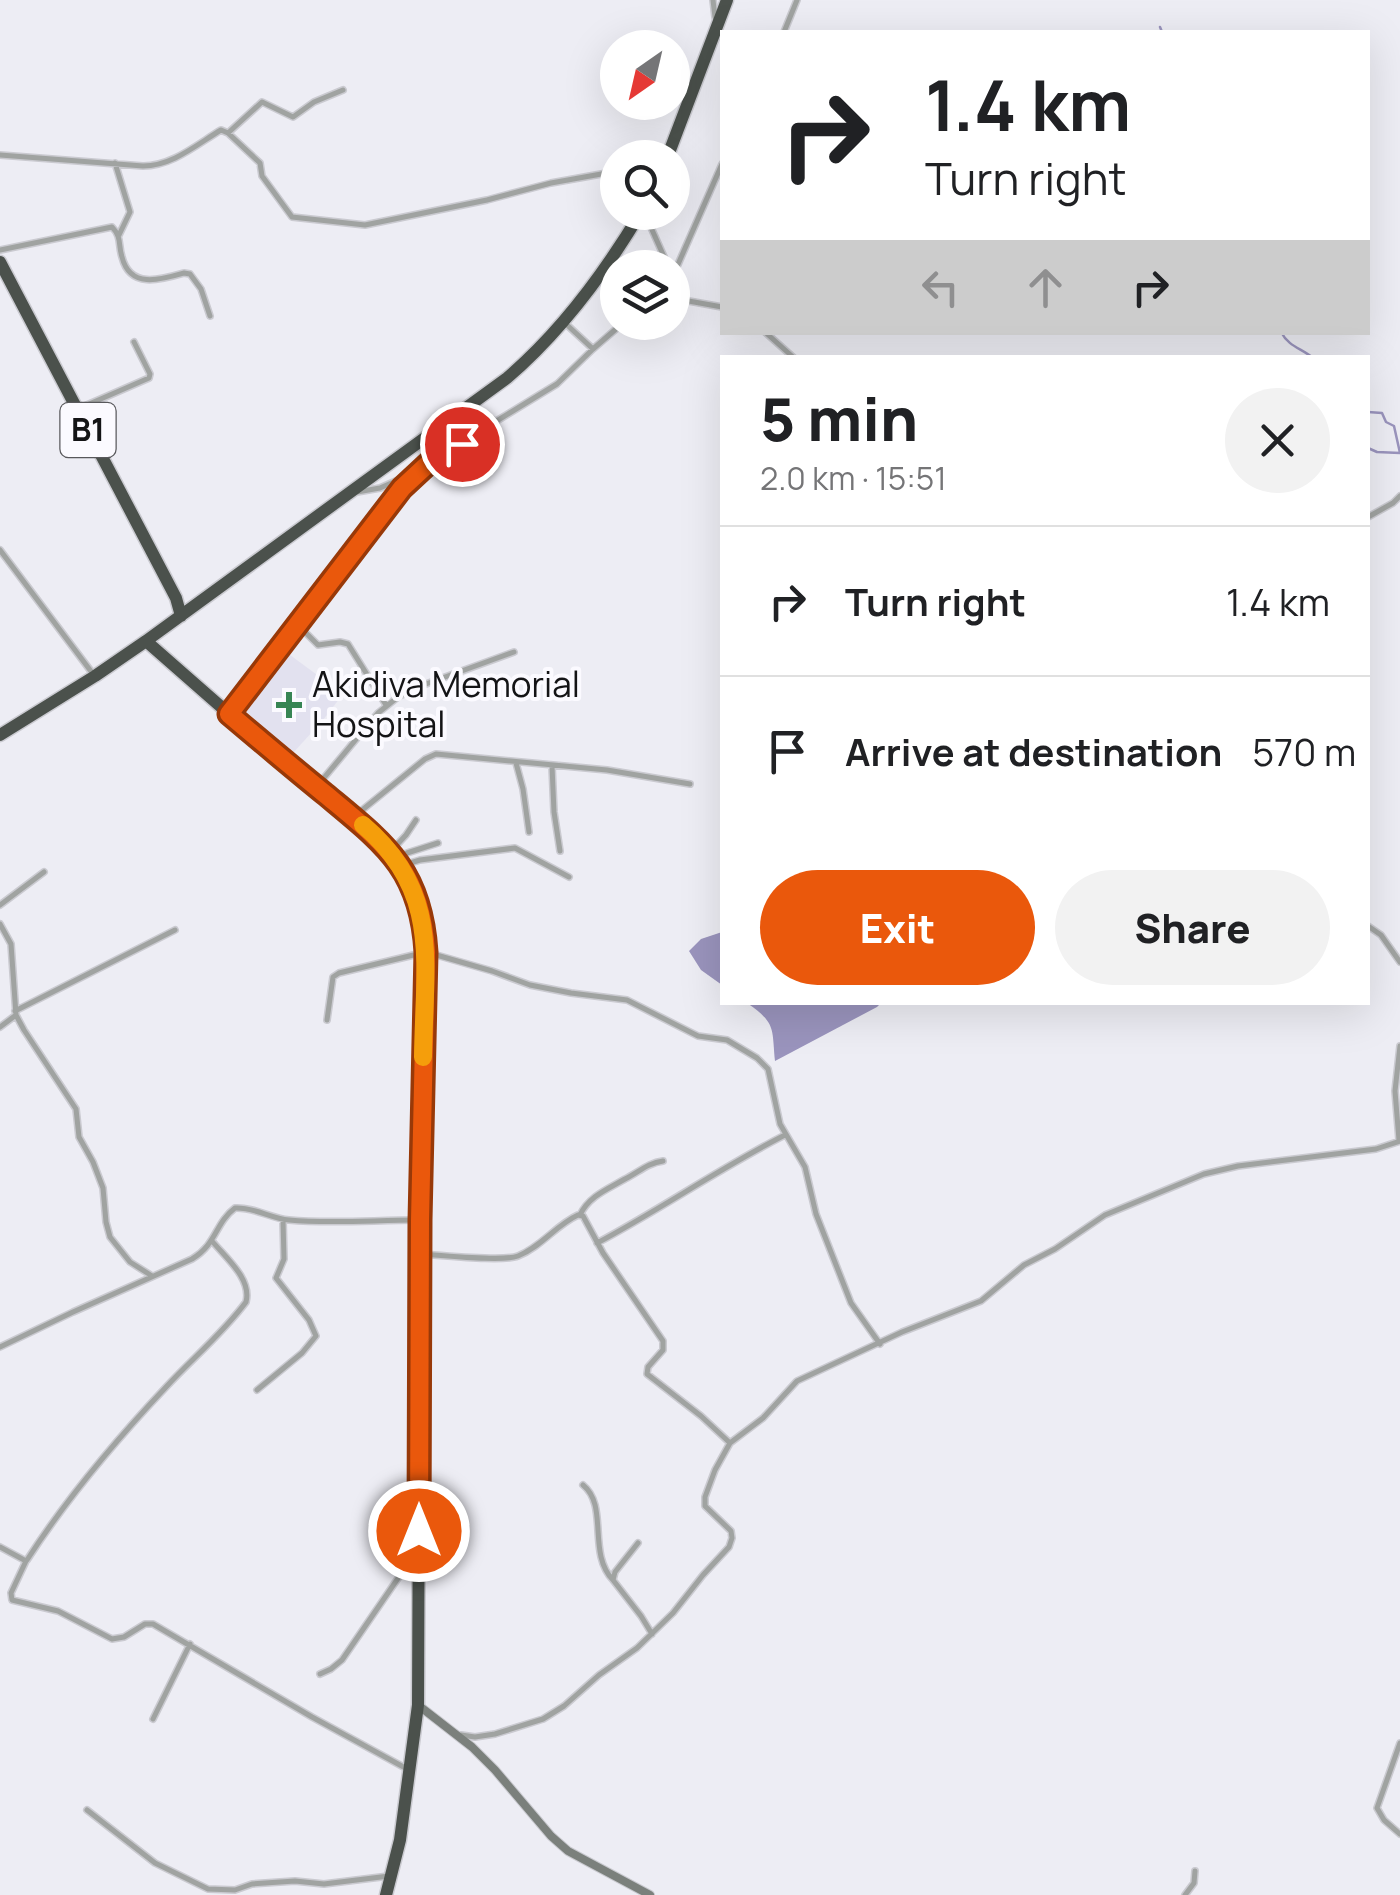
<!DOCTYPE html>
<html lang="en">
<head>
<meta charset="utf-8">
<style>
  body { margin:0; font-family:Manrope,sans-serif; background:#f2f2f2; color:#202124; height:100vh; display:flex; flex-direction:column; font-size:38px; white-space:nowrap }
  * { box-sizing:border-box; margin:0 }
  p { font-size:32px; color:#757577 }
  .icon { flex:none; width:55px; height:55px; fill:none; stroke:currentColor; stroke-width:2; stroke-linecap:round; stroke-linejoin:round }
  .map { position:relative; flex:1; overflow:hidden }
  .drawer { position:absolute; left:720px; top:355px; width:650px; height:650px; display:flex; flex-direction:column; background:#fff; border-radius:0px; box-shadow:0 10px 40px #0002 }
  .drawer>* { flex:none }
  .guide { position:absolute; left:720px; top:30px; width:650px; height:305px; border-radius:0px; box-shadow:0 10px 40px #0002; background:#fff; color:#202124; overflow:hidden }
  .needle { width:65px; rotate:214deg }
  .controls { position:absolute; left:600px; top:30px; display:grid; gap:20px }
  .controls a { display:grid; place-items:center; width:90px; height:90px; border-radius:50%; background:#fff; box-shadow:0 10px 40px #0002; font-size:50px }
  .pin { position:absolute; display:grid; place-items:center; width:85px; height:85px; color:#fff; margin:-42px; border:5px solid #fff; border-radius:50%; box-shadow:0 2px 10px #0007 }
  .me { position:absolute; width:110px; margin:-55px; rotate:0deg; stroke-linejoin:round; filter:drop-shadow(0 0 8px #0008) }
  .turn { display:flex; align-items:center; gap:35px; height:210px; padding:0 40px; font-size:45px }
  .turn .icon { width:130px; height:130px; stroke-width:2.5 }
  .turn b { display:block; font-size:70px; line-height:85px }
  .lanes { display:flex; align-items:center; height:95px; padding:0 40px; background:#0003; justify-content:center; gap:50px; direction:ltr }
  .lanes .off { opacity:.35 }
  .round { display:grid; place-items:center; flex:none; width:105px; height:105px; border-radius:52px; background:#f2f2f2 }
  .overview { display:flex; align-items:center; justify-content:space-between; height:170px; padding:0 40px }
  h1 { font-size:60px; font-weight:800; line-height:75px }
  .button { display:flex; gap:20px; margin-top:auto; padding:20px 40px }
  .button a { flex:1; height:115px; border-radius:60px; background:#ea580c; color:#fff; font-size:40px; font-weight:800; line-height:115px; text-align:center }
  .button a+a { background:#f2f2f2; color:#202124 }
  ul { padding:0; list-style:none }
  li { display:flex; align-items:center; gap:30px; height:150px; padding:0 40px; border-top:2px solid #e0e0e0 }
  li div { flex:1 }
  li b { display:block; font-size:38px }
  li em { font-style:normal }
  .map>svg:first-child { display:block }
  .built { fill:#e2e1ef }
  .water { fill:#9a94bd }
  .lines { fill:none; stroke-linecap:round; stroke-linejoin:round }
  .stream { stroke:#9a94bd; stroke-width:2.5 }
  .street-casing { stroke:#cacad0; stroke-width:8 }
  .secondary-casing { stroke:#cacad0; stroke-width:10 }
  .highway-casing { stroke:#cacad0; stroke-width:15 }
  .street { stroke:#a0a3a1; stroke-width:5 }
  .secondary { stroke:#7b807c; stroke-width:8 }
  .highway { stroke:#4b514c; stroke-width:12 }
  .route-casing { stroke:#983908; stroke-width:25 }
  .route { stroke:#ea580c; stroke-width:18 }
  .slow { stroke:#f59e0b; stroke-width:18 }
  .poi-dot { fill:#378554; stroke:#fbfaff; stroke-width:4 }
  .labels { text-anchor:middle; stroke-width:8; stroke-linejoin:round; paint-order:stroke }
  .shield { fill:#fbfaff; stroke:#59595c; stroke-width:2.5 }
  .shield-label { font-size:32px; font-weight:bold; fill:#141416 }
  .poi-label { font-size:35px; fill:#141416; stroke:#fbfaff; text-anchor:start }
</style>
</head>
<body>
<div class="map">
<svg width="1400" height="1895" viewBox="0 0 1400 1895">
  <rect width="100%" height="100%" fill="#ededf4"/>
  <path class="built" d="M 286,652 L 343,694 L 323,720 L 293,753 L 241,707 Z"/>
  <path class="water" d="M 722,932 L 722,985 L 701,970 L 689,951 L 701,939 Z
    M 747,1003 L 881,1003 L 877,1007 L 775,1061 C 772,1028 776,1023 747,1003 Z"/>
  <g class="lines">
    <path class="stream" d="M 1160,27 L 1162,32
      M 1281,332 C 1289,347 1301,348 1313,358
      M 1368,412 L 1382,413 L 1386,422 L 1394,426 L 1400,453
      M 1368,448 L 1377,452 L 1400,453"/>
    <defs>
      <path id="street" d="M 713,0 L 715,17
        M 784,32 L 797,0
        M 228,133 L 260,163 L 262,176 L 292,217 L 365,225 L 487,200 L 551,183 L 618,171
        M 0,155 L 143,166 C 172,166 196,145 221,130 L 228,133 L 262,102 L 293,117 L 314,102 L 343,90
        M 115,163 L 130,212 L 119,235
        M 641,215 L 649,223 L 669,268
        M 0,250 L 112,227 C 122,237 118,245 122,257 C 130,289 160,280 184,273 L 190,274 L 201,289 L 210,316
        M 672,278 L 722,164
        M 672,298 L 722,307
        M 566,324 L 593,349 L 624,322
        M 765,332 L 794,358
        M 472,406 L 496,422
        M 80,408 L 149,378 L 150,374 L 134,342
        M 357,492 L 380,488 L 412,474
        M 1368,517 L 1393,503 L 1400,496
        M 0,550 L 93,674
        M 295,631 L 305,632 L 318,645 L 340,642 L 348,644 L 386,705
        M 230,714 L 375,522 L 415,475 L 441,455 L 557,384 L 593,349
        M 516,763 L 523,789 L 529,832
        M 552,766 L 554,812 L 560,851
        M 318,785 L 378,713 L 398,697 L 415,688 L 514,652
        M 356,815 L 425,759 L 436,754 L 607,770 L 690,784
        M 393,849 L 406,835 L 416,820
        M 399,858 L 407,853 L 438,843
        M 404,865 L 420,860 L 515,848 L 569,877
        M 0,905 L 44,872
        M 0,924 L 11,944 L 16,1015 L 24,1030 L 76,1109 L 79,1137 L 93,1162 L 103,1188 L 106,1222 L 110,1237 L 130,1262 L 152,1276
        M 1368,926 L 1381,935 L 1400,962
        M 15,1011 L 175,930
        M 327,1020 L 333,977 L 339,973 L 426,952 L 492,971 L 530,985 L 571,993 L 627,1000 L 698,1036 L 727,1040 L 757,1058 L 768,1069 L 780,1124 L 805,1167 L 816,1214 L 851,1303 L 880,1344
        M 0,1027 L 16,1015
        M 1399,1140 L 1395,1091 L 1400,1046
        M 580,1215 C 589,1196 608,1189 625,1179 C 639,1172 648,1163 663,1161
        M 597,1243 C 661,1209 720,1168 785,1135
        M 421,1254 C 442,1255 502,1262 518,1256 C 541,1247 556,1225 578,1215 L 583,1216 L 603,1253 L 663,1341 L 663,1350 L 648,1367 L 647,1374 L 701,1416 L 730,1443
        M 0,1347 L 73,1312 L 192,1259 C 217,1244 215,1223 235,1208 C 254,1207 270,1218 289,1220 C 331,1224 374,1220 417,1220
        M 257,1390 L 302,1353 L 316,1336 L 309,1320 L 276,1278 L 284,1259 L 283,1220
        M 583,1485 C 609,1506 587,1553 613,1580
        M 638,1543 L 615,1572 L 613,1580 L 641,1616 L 652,1634
        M 0,1547 L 26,1561 L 11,1593 L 12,1600 L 58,1611 L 112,1639 L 124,1637 L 145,1624 L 153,1624 L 312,1717 L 409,1770
        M 27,1560 C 67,1498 116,1440 167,1386 C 193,1358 223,1333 246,1302 C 252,1279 226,1258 212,1241
        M 320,1674 L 331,1669 L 342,1660 L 403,1571 L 416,1564
        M 153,1719 L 190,1644
        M 461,1735 L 475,1737 L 495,1734 L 543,1719 L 564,1706 L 599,1675 L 637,1648 L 673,1613 L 703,1575 L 729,1547 L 732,1538 L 731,1531 L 705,1506 L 705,1497 L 715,1470 L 730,1443 L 763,1418 L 797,1381 L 902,1332 L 981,1301 L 1024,1265 L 1055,1249 L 1105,1215 L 1204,1174 L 1238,1166 L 1376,1149 L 1400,1141
        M 1400,1743 L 1377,1808 L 1384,1820 L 1400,1834
        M 87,1810 L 155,1863 L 208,1889 L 235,1890 L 252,1884 L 295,1881 L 324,1884 L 389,1876
        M 1185,1895 L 1194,1883 L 1195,1871"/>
      <path id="secondary" d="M 418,1705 L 472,1747 L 495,1770 L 551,1836 L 568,1851 L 650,1895"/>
      <path id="highway" d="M 667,158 L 727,0
        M 0,262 L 176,598 L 181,616
        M 146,641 L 268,748 L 354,817 L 391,851 L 401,867 L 418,903 L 426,952 L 420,1220 L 418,1705 L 400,1840 L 386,1895
        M 0,735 L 95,676 L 146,641 L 507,378 C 562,331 604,274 641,212"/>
    </defs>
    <use href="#street" class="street-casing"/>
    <use href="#secondary" class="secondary-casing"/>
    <use href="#highway" class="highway-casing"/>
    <use href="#street" class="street"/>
    <use href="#secondary" class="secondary"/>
    <use href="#highway" class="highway"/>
  </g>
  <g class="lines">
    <defs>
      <path id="route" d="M 419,1531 L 420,1220 L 426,952 C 421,869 385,844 325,794 C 293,768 261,741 229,714 L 402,488 L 430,462 L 462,444"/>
    </defs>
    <use href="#route" class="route-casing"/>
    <use href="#route" class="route"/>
    <path class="slow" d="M 363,825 C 442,892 424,964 423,1057"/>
  </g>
  <path class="poi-dot" d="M284 690h10v10h10v10h-10v10h-10v-10h-10v-10h10z"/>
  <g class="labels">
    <rect class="shield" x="60.5" y="403" width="55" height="54" rx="8"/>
    <g class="shield-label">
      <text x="88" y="441">B1</text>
    </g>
    <g class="poi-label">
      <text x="312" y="697">Akidiva Memorial<tspan x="312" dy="40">Hospital</tspan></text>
    </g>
  </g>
</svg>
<div class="controls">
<a><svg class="needle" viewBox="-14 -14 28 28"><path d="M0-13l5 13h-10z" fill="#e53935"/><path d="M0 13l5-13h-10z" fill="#757577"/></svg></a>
<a><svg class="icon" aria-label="search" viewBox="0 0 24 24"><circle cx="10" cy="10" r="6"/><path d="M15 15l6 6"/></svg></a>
<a><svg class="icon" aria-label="layers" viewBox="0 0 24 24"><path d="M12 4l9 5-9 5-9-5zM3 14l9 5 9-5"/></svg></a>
</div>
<div class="pin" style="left:462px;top:444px;background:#d93025"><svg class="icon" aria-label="arrive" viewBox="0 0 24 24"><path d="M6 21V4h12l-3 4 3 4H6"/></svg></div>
<svg class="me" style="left:419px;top:1531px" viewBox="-20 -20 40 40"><circle r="17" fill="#ea580c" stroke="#fff" stroke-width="3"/><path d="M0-11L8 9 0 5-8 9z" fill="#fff"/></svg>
<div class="guide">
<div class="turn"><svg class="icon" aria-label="right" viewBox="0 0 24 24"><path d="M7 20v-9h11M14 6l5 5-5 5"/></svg><div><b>1.4 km</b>Turn right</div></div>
<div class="lanes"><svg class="icon off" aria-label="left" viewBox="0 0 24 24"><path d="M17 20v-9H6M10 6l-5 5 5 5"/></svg><svg class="icon off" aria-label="ahead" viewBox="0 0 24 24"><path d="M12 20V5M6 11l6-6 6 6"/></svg><svg class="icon" aria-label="right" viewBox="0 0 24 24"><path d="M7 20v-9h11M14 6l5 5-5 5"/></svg></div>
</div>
<section class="drawer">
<div class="overview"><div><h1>5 min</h1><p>2.0 km · 15:51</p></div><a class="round"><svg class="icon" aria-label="close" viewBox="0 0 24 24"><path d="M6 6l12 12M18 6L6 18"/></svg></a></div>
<ul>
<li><svg class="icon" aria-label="right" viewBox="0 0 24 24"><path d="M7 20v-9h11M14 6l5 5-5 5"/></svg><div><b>Turn right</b></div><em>1.4 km</em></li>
<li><svg class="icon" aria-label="arrive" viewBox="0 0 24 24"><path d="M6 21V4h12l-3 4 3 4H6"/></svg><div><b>Arrive at destination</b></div><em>570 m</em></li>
</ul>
<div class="button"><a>Exit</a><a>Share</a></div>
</section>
</div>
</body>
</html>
